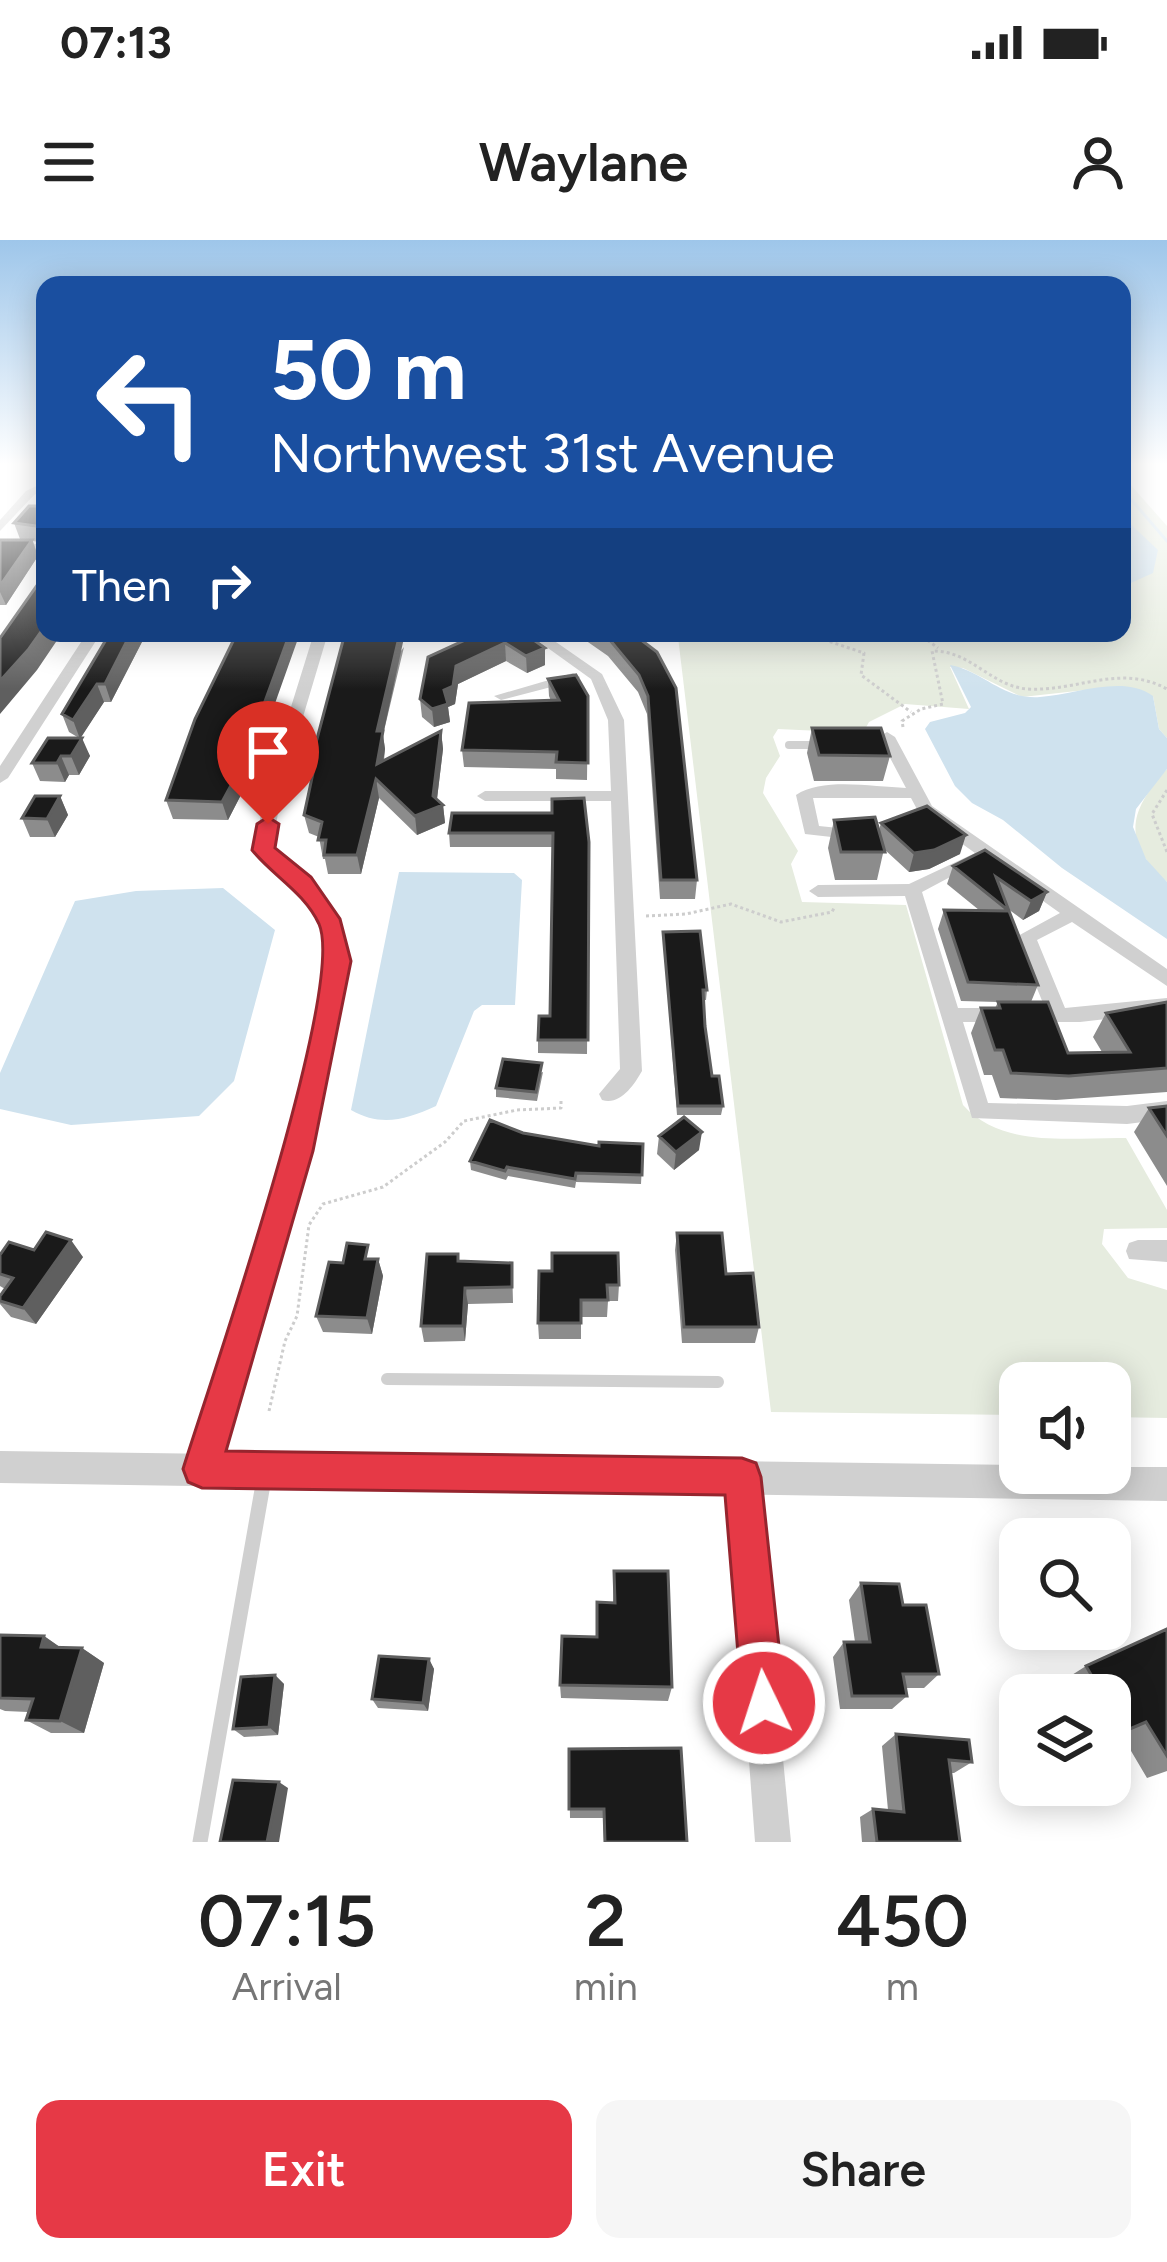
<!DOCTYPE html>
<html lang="en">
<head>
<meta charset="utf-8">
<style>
  body { margin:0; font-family:Figtree,sans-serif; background:#f6f6f6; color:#222; height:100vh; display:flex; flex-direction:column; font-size:45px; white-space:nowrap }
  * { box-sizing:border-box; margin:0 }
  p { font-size:39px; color:#767676 }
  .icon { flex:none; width:66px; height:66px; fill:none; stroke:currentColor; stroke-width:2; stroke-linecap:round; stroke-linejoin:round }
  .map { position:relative; height:1602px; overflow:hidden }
  .sheet { display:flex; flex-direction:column; background:#fff; flex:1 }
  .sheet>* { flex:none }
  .hud { position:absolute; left:36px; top:36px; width:1095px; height:366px; border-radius:24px; box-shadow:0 6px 30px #0003; background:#1a4fa0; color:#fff; overflow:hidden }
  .buttons { position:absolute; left:999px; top:1122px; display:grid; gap:24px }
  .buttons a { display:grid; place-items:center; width:132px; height:132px; border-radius:24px; background:#fff; box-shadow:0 6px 30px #0003; font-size:60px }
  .pin { position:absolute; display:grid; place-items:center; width:102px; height:102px; color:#fff; margin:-123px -51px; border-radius:50% 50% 50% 0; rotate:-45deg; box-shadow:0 0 12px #0007 }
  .pin .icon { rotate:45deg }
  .me { position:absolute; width:132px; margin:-66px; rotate:356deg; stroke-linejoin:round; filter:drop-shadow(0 0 9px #0008) }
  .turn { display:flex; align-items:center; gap:42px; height:252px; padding:0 36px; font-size:54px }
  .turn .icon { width:156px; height:156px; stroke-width:2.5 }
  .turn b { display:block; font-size:84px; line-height:102px }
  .then { display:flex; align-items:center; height:114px; padding:0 36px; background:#0003; gap:24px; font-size:45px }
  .eta { display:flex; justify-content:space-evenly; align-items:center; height:204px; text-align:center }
  .eta b { font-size:72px; font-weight:600; line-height:84px }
  .primary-button { display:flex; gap:24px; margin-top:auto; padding:24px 36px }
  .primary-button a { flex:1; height:138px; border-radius:24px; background:#e63946; color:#fff; font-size:48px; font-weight:600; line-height:138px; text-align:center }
  .primary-button a+a { background:#f6f6f6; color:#222 }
  .status { display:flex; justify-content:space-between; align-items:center; height:84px; padding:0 60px; background:#fff; direction:ltr }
  .status svg { height:33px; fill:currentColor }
  header { display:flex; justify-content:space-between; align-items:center; height:156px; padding:0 36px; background:#fff; font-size:54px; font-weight:600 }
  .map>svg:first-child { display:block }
  .green { fill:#e6ecdf }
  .water { fill:#cfe2ee }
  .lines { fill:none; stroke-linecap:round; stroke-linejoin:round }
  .stream { stroke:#cfe2ee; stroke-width:3 }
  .path { stroke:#cdcdcd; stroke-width:3; stroke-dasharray:3 3; stroke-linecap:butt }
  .service-far3 { stroke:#d0d0d0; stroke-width:6 }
  .service-far2 { stroke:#d0d0d0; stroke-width:8 }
  .service-far1 { stroke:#d0d0d0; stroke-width:12 }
  .service { stroke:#d0d0d0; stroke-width:15 }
  .minor { fill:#d0d0d0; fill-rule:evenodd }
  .tertiary { fill:#d0d0d0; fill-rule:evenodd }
  .wall { fill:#8c8c8c }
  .shaded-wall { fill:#5f5f5f }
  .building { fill:#1a1a1a; stroke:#5f5f5f; stroke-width:3 }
  .route { fill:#e63946; stroke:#96252e; stroke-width:3 }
</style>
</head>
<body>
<div class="status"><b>07:13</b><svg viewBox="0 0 49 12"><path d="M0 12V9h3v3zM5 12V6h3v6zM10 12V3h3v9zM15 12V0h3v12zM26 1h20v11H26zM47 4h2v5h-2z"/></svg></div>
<header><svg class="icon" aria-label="menu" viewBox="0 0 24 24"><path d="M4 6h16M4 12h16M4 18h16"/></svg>Waylane<svg class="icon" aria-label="person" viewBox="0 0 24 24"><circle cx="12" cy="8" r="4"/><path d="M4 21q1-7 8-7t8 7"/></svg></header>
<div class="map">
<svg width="1167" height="1602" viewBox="0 0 1167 1602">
  <rect width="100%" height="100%" fill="#fff"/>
  <path class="green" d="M 1122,235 L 1167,286 L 1167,498 L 1159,489 L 1153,456 L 1095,449 L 1022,457 L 963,428 L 950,427 L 969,469 L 905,464 L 869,482 L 863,493 L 778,489 L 773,497 L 780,516 L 766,538 L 763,553 L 798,611 L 791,624 L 802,662 L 906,665 L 963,865 C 1003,909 1070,897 1126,898 L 1167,970 L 1167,988 L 1104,989 L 1102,1004 L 1128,1038 L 1167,1050 L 1167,1178 L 1110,1177 L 1110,1143 L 1020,1143 L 1020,1175 L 771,1172 L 678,397 L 910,399 L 909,393 L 1122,393 Z
    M 1167,529 L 1167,642 C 1121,601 1129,571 1167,529 Z"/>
  <path class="water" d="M 1122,276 L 1158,310 L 1153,333 L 1122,347 Z
    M 950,425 C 983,431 1003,460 1040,457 C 1074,455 1123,434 1153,456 L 1159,489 L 1167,498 L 1167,529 L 1136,569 L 1133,587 L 1146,619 L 1167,642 L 1167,699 L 1062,628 L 1003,580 L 972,563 L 955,546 L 925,489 L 930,482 L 965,473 L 971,467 Z
    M 399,632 L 514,633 L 522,640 L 515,765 L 482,765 L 474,771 L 436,866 C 405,880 381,887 351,870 Z
    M 223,648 L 275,690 L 234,841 L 199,876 L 71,885 L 0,869 L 0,833 L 75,661 L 136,651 Z"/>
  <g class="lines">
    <path class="stream" d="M 1122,249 L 1167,301"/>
    <path class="path" d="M 918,393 L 938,408
      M 807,394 L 864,413 L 861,435 L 911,472
      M 903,487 L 902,481 L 921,469 L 943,464 L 932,411 C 970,410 991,446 1027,449 C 1077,452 1120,423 1167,449
      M 1167,550 L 1152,574 L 1167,612
      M 646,676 L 686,674 L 731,664 L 781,682 L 832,672 L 835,666
      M 269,1171 L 285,1101 L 297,1076 L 309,985 L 323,964 L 383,947 L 445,902 L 464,881 L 517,870 L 561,868 L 561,859"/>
    <path class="service-far3" d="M 45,228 L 40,234 L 45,242"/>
    <path class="service-far2" d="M 789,505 L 821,505"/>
    <path class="service-far1" d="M 387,1139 L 718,1142"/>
    <path class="service" d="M 200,1602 L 265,1233"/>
    <path class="minor" d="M 45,242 L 45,249 L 34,255 L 0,291 L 0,280 L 26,251 Z
      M 0,304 L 45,304 L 45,312 L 0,312 Z
      M 87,393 L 101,393 L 8,538 L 0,543 L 0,526 Z
      M 314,393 L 328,393 L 283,544 L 272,608 L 308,638 L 339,681 L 348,721 L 309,911 L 216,1229 L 212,1239 L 202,1243 L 192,1239 L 188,1229 L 287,911 L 328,721 L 323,686 L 296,646 L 254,610 L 267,544 Z
      M 527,393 L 543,393 L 602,434 L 624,480 L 642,831 C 634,845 620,866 602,860 L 599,854 L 620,829 L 611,561 L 485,561 L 477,556 L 485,551 L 611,551 L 608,480 L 591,439 Z
      M 573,433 L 580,437 L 578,440 L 501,460 L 494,456 Z
      M 887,492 L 895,497 L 932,566 L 1167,729 L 1167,746 L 1072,682 L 1037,700 L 1065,768 L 1167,758 L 1167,772 L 1080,782 L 963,782 L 988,863 L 1127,866 L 1167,861 L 1167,879 L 1127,884 L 972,878 L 905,656 L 818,657 L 809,651 L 818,645 L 909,644 L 975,613 L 919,573 L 911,558 L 813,558 L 819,586 L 858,590 L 867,595 L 858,600 L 805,594 L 796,555 C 823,537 873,547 906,548 L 879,497 ZM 984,619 L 1060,673 L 1016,697 L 1045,768 L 958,768 L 922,652 Z
      M 1138,1000 L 1167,1000 L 1167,1022 L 1129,1019 L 1126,1011 L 1129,1003 Z
      M 742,1223 L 752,1227 L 756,1237 L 791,1602 L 755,1602 L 728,1237 L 732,1227 Z"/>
    <path class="tertiary" d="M 0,1211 L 1020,1225 L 1020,1233 L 1110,1233 L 1110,1227 L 1167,1227 L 1167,1261 L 0,1243 Z"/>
  </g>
  <path class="wall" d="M 45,266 L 45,303 L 33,301 L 38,316 L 6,365 L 0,365 L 0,300 L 20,299 L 14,283 Z
    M 110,393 L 142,393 L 144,398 L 111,462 L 104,462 L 80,498 L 90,516 L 79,535 L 69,535 L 65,542 L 40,541 L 32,523 L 79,498 L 69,492 L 62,474 Z
    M 452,393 L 524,393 L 545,425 L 527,433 L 506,421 L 458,444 L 455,464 L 448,467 L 450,482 L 434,487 L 422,477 L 420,459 L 459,403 Z
    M 575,393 L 636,393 L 633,394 L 697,640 L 695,659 L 660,659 L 647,474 L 638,452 L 608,416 Z
    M 404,407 L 383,495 L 385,509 L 384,521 L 441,491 L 443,509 L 437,559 L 443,565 L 445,583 L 417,595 L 379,558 L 361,634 L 328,634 L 325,619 L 323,619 L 319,597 L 309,593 L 304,575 L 311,543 L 308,533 Z
    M 548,439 L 588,456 L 587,540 L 556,539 L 556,529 L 464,527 L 462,510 L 551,461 L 549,456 Z
    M 812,488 L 890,516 L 883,541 L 814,541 L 807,513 Z
    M 246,545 L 228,580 L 173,579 L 166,560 Z
    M 60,556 L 68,575 L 55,597 L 30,597 L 22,578 Z
    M 552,573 L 589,602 L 587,814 L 538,813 L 538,800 L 550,776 L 553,607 L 450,607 L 449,593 Z
    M 834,580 L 879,590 L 881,583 L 960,614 L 929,629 L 909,632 L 884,609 L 877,640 L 835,640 L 828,608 Z
    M 953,626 L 1047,652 L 1039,671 L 1023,680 L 1008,669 L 1038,745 L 1031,762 L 1068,813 L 1102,812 L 1093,797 L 1106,773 L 1167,762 L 1167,852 L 1056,860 L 1000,858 L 992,835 L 984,835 L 971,793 L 981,768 L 995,768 L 998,762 L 961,761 L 938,689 L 944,670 L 979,670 L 947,644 Z
    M 663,692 L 707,750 L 706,760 L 703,760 L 705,786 L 712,836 L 723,866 L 721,875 L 677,875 Z
    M 543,832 L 537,861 L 496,857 L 496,848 Z
    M 1167,866 L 1167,946 L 1134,892 L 1149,868 Z
    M 523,893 L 599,906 L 643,904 L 641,944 L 576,942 L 575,948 L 508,936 L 506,940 L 471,930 L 470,921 Z
    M 659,896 L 699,910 L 674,930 L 657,914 Z
    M 677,993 L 726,1034 L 759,1087 L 755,1103 L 682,1103 L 675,1010 Z
    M 34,1010 L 83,1017 L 36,1084 L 11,1077 L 0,1064 L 0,1056 L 5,1049 L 0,1046 L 0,1015 Z
    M 373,1019 L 378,1019 L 383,1036 L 372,1094 L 323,1092 L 316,1076 L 343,1023 Z
    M 460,1021 L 512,1023 L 513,1063 L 468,1064 L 465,1101 L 424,1102 L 421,1086 Z
    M 552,1031 L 619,1045 L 618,1061 L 608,1061 L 607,1077 L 581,1077 L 581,1099 L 539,1099 L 538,1083 Z
    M 614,1331 L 672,1447 L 668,1461 L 561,1458 L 560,1445 L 596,1397 L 613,1363 Z
    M 861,1343 L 903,1365 L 939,1434 L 924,1448 L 905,1448 L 907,1456 L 892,1469 L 840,1469 L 833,1417 L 844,1402 L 855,1402 L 849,1360 Z
    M 1167,1389 L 1167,1531 L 1147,1538 L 1121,1494 L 1110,1499 L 1110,1455 L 1072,1455 L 1064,1440 L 1086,1426 Z
    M 0,1395 L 44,1396 L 61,1408 L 82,1408 L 104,1423 L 84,1493 L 51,1493 L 26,1480 L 28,1472 L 5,1471 L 0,1469 Z
    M 429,1419 L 434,1429 L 428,1471 L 378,1468 L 372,1459 Z
    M 275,1435 L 284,1444 L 278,1495 L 244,1497 L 233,1489 Z
    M 896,1494 L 972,1522 L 954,1533 L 951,1533 L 960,1602 L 862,1602 L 860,1577 L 873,1569 L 888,1570 L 882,1506 Z
    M 569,1509 L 687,1602 L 604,1602 L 603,1578 L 570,1578 Z"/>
  <path class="shaded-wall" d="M 32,300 L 38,316 L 6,365 L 0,352 L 0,346 Z
    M 45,386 L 45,393 L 62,393 L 37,430 L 0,474 L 0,441 Z
    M 131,393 L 142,393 L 144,398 L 111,462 L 105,444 Z
    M 290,393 L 300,393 L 246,545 L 228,580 L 222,562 Z
    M 400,393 L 405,393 L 383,495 L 385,509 L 380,543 L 377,524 L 377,491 Z
    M 505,403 L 506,421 L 458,444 L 455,464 L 448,467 L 450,482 L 434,487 L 432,469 L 456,426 Z
    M 545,408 L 545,425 L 527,433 L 526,416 Z
    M 97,444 L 104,462 L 80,499 L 73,480 Z
    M 441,491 L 443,509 L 436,567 L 443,565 L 445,583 L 417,595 L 415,576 L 433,556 Z
    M 82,498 L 90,516 L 79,535 L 71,516 Z
    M 61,516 L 69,535 L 65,542 L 57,523 Z
    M 376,539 L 379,558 L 361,634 L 357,615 Z
    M 60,556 L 68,575 L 55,597 L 47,579 Z
    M 966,595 L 960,614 L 929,629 L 909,632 L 914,613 Z
    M 1047,652 L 1039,671 L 1023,680 L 1031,661 Z
    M 702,892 L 699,910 L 674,930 L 676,912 Z
    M 71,1000 L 83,1017 L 36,1084 L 23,1068 Z
    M 378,1019 L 383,1036 L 372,1094 L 367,1078 Z
    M 465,1048 L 468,1064 L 465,1101 L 463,1086 Z
    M 44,1396 L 67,1412 L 41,1407 Z
    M 82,1408 L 104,1423 L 84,1493 L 60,1481 Z
    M 429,1419 L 434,1429 L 428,1471 L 423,1463 Z
    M 275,1435 L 284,1444 L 278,1495 L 269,1487 Z
    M 279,1542 L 288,1548 L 279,1602 L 267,1602 Z"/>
  <path class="building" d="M 29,266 L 45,266 L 45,285 L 43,287 L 14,283 Z
    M 0,300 L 32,300 L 0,346 Z
    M 45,334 L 45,386 L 28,410 L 0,441 L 0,398 Z
    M 110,393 L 131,393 L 105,444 L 97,444 L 73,480 L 62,474 Z
    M 237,393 L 290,393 L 241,527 L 222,562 L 166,560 L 195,479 Z
    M 345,393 L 400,393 L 377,491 L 383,491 L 377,524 L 441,491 L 433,556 L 443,565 L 415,576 L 376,539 L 357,615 L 324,615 L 326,600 L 318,600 L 322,582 L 304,575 L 313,533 L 308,533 Z
    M 463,393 L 524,393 L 545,408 L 526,416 L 505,403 L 456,426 L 453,446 L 444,450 L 448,464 L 432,469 L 420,459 L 428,417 L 467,399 Z
    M 600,393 L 632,393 L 657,412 L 676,448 L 697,640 L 661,640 L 648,456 L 639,435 L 609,399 Z
    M 576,435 L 588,456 L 588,523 L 556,522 L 557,512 L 462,510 L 469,463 L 559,460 L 548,439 Z
    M 812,488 L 881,488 L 890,516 L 819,515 Z
    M 48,498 L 82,498 L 71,516 L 61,516 L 57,523 L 32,523 Z
    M 35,556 L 60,556 L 47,579 L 22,578 Z
    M 584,558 L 589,602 L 588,800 L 538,800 L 539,776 L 550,776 L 553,593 L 449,593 L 452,573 L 552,573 L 552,559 Z
    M 927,566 L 966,595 L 934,610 L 914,613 L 881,583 Z
    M 875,577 L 885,612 L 841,612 L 834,580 Z
    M 985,610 L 1047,652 L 1031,661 L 996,637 L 1009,671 L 953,626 Z
    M 944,670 L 1009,671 L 1038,745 L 968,742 Z
    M 700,691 L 707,750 L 703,750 L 705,786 L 712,836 L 719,836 L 723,866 L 678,866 L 663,692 Z
    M 998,762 L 1048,762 L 1068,813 L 1130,812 L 1106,773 L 1167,762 L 1167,828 L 1069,836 L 1011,833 L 1003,810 L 995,810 L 981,768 L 1000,768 Z
    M 503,819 L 542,823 L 536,852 L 496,848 Z
    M 1167,866 L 1167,896 L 1149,868 Z
    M 684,877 L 702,892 L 676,912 L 659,896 Z
    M 490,880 L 523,893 L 599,906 L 599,902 L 643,904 L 642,935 L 576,933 L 575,939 L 507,927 L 505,931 L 470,921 Z
    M 46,992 L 71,1000 L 23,1068 L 0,1061 L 0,1056 L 13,1038 L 0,1034 L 0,1015 L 9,1002 L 34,1010 Z
    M 677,993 L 722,993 L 726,1034 L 753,1033 L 759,1087 L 684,1087 Z
    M 347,1003 L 368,1005 L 365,1019 L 378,1019 L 367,1078 L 316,1076 L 329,1022 L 343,1023 Z
    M 552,1013 L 618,1013 L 619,1045 L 607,1045 L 608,1060 L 581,1060 L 581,1083 L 538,1083 L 539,1031 L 552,1031 Z
    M 427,1014 L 458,1014 L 458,1021 L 512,1023 L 512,1047 L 465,1048 L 463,1086 L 421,1086 Z
    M 614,1331 L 668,1331 L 672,1447 L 560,1445 L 562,1396 L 597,1397 L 597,1362 L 615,1363 Z
    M 861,1343 L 899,1344 L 903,1365 L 926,1365 L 939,1434 L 903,1434 L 907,1456 L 852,1456 L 844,1402 L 870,1402 Z
    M 1167,1389 L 1167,1516 L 1146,1482 L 1125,1491 L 1110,1466 L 1110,1455 L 1103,1455 L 1086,1426 Z
    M 0,1395 L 44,1396 L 41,1407 L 82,1408 L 60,1481 L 26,1480 L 33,1459 L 0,1458 Z
    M 379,1416 L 429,1419 L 423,1463 L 372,1459 Z
    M 275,1435 L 269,1487 L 233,1489 L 241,1437 Z
    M 896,1494 L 969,1500 L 972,1522 L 949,1520 L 960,1602 L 877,1602 L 873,1569 L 904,1572 Z
    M 681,1508 L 687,1602 L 605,1602 L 604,1569 L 569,1569 L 569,1509 Z
    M 233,1540 L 279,1542 L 267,1602 L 220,1602 Z"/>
  <linearGradient id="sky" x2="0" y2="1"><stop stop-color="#9ec6ea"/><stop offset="0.5" stop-color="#fff"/><stop offset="1" stop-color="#fff" stop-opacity="0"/></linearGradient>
  <rect width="1167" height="449" fill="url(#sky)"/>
  <path class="route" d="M 268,577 L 279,584 L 275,608 L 311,637 L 340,679 L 351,721 L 313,911 L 226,1211 L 742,1218 L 756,1223 L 761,1237 L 785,1463 L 779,1478 L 764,1484 L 748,1478 L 742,1463 L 725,1255 L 202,1248 L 188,1242 L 183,1229 C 210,1142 347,748 319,684 C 304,652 273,636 252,610 L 257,584 Z"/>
</svg>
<div class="buttons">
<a><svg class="icon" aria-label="sound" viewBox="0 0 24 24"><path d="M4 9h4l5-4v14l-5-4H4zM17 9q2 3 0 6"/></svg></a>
<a><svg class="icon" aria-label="search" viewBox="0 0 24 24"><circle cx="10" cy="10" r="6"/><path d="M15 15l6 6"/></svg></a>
<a><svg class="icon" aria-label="layers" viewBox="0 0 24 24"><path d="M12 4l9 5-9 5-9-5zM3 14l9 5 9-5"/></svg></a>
</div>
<div class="pin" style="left:268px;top:584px;background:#d93025"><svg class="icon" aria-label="arrive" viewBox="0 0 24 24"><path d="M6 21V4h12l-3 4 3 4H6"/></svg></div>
<svg class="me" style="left:764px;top:1463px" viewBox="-20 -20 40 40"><circle r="17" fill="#e63946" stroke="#fff" stroke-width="3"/><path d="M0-11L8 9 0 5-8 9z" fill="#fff"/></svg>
<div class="hud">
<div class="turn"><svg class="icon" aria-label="left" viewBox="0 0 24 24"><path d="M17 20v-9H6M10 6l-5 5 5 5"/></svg><div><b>50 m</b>Northwest 31st Avenue</div></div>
<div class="then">Then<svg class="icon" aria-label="right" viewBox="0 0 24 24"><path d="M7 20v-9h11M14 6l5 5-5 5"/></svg></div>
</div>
</div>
<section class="sheet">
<div class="eta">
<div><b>07:15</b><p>Arrival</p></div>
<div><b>2</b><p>min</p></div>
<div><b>450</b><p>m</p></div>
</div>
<div class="primary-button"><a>Exit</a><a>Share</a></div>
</section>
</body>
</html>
